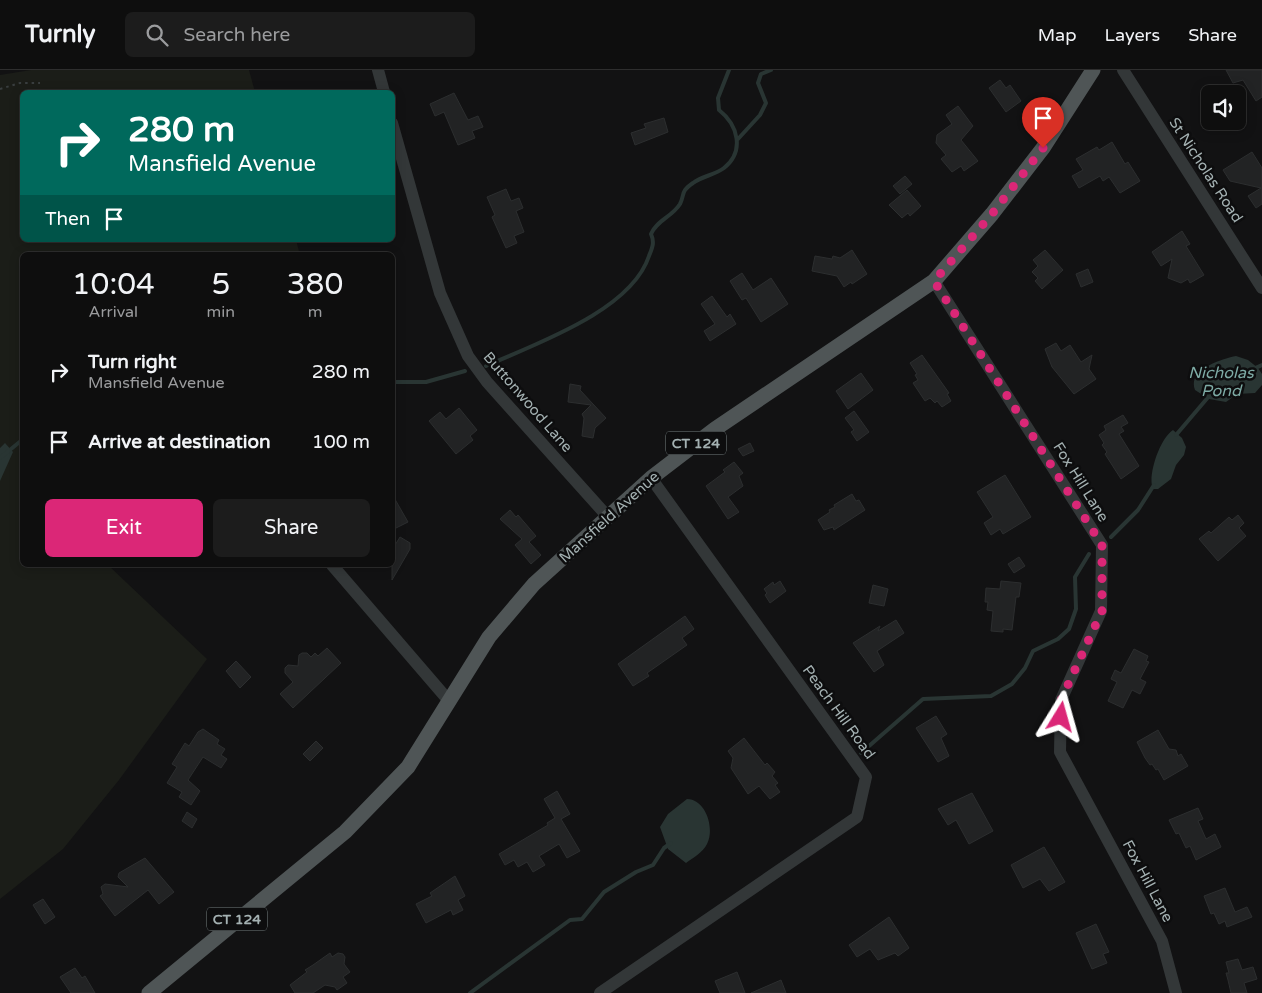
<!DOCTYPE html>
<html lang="en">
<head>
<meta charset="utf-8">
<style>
  body { margin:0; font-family:"Varela Round",sans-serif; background:#1c1c1c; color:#f1f3f6; height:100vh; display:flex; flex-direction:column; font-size:19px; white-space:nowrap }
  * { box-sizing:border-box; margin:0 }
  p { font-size:16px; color:#9b9c9e }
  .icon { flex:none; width:28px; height:28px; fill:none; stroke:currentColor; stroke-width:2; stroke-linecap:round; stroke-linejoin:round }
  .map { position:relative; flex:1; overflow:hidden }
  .side { position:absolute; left:20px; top:182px; width:375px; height:315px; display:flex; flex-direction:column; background:#0e0e0e; border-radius:8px; box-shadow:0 2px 12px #0003,0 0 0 1px #2e2e2e }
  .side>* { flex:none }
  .top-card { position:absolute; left:20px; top:20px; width:375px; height:152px; border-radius:8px; box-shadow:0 2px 12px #0003,0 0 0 1px #2e2e2e; background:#00695c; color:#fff; overflow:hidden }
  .buttons { position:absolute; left:1201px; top:15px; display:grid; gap:10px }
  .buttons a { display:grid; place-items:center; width:45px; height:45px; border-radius:8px; background:#0e0e0e; box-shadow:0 2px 12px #0003,0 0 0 1px #2e2e2e; font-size:25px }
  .pin { position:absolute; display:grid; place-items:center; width:42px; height:42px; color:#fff; margin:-51px -21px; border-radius:50% 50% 50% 0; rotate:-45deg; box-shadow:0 0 5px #0007 }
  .pin .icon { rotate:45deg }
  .me { position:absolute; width:55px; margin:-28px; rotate:8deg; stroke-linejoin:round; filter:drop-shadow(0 0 4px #0008) }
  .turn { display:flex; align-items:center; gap:18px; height:105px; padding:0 25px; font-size:22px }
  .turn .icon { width:65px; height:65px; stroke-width:2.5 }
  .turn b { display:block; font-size:35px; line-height:42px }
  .then { display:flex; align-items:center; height:48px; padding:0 25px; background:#0003; gap:10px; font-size:19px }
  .eta { display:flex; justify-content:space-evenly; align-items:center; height:85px; text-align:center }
  .eta b { font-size:30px; font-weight:600; line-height:35px }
  .button { display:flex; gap:10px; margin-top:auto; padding:10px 25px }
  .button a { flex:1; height:58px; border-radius:8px; background:#db2777; color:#fff; font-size:20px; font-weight:600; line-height:58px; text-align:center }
  .button a+a { background:#1c1c1c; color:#f1f3f6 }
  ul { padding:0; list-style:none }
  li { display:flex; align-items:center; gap:15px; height:70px; padding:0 25px }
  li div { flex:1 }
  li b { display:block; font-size:19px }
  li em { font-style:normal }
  header { display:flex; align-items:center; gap:30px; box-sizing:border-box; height:70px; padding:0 25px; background:#0e0e0e; border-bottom:1px solid #2e2e2e }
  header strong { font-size:24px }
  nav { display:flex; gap:28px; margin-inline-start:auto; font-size:18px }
  .search { width:350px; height:45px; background:#1c1c1c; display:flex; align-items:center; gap:12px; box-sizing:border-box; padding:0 18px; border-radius:8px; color:#9b9c9e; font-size:19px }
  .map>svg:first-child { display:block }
  .green { fill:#1b1d18 }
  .water { fill:#293533 }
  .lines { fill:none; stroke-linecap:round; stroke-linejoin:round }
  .stream { stroke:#293533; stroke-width:4 }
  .building { fill:#222324; stroke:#2c2e2f }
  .path { stroke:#393e3f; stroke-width:2; stroke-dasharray:2.5 4; stroke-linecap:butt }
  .minor { stroke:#333738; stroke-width:12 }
  .major { stroke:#4f5556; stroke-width:15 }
  .route { stroke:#db2777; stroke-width:9; stroke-dasharray:0 16.2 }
  .labels { text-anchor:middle; stroke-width:5; stroke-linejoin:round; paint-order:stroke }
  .shield { fill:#0d0d0e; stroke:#778081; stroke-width:1 }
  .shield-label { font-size:14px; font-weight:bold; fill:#a4b1b2 }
  .street-label { font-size:15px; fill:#a4b1b2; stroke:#0d0d0e }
  .water-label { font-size:16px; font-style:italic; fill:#7eaba5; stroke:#0d0d0e }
</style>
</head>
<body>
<header>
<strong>Turnly</strong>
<div class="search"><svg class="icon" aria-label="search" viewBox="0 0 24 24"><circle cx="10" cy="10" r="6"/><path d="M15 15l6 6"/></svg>Search here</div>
<nav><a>Map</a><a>Layers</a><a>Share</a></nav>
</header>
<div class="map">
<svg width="1262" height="923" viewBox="0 0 1262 923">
  <rect width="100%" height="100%" fill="#121213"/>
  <path class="green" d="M 31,0 L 249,0 L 255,22 L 22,22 L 22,170 L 296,170 L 300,185 L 22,185 L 22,495 L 108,495 L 207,589 L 119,710 L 63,779 L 0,829 L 0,5 Z"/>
  <path class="water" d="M 1236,286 L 1248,290 L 1258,298 L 1262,304 L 1262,315 L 1255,323 L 1237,324 L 1226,332 L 1209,329 L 1195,320 C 1187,300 1221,289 1236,286 Z
    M 1173,360 L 1182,368 L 1186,377 L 1184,385 L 1176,395 L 1171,409 L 1158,419 L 1153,419 C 1147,406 1160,368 1173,360 Z
    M 5,373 L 13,382 L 0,411 L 0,378 Z
    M 687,729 C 706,729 715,759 707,774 C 703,782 693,788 686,793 L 668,779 L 660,757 L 668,744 Z"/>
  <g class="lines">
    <path class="stream" d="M 738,69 L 760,45 L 766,33 L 758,13 L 761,4 L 771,0
      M 486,296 C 535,274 631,241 649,186 C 652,178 655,173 651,164 C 657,150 672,147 680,134 C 685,124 680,122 693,113 C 702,106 715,105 724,98 C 745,81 738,55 719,40 L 718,28 L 729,0
      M 1253,299 L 1262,295
      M 392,312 L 426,312 L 465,301
      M 1176,365 L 1210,325
      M 0,388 L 22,370
      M 1111,467 L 1138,440 L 1154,415
      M 861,683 L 923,629 L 991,626 L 1012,614 L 1025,598 L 1033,581 L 1058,569 L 1069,559 L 1076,539 L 1075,507 L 1089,484
      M 470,923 L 570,850 L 582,849 L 604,822 L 636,802 L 653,795 L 664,778 L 671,773"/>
  </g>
  <path class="building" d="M 1226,0 L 1262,0 L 1262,27 L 1256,31 L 1243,10 L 1233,13 Z
    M 1000,10 L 1006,18 L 1010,15 L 1021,31 L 1006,42 L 989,18 Z
    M 454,23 L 468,50 L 478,46 L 483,57 L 472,61 L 475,68 L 458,75 L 444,42 L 435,46 L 430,34 Z
    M 958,36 L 973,56 L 961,70 L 978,91 L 964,101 L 961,96 L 952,102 L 941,89 L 946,85 L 936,73 L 937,65 L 952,54 L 946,45 Z
    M 664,48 L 668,62 L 635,75 L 631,63 L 646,58 L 644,54 Z
    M 1112,72 L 1125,94 L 1128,92 L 1140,111 L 1120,123 L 1109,107 L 1103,111 L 1100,106 L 1079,118 L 1072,106 L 1083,100 L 1076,89 L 1097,77 L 1099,80 Z
    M 1252,82 L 1262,98 L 1262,134 L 1256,138 L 1248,126 L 1261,118 L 1230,111 L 1223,100 Z
    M 905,106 L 912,114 L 900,124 L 893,116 Z
    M 506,119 L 511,131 L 519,128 L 523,138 L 516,141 L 524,162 L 514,166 L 517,173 L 506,178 L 492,147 L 495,145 L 487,127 Z
    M 907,120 L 921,136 L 910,146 L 908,143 L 902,148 L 889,135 Z
    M 1182,161 L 1190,174 L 1186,176 L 1204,205 L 1190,213 L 1188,209 L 1181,213 L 1168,208 L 1172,189 L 1161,196 L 1152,182 Z
    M 852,180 L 867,204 L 852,214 L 851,212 L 844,217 L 837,206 L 812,201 L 815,186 L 832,189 L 833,186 L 840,188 Z
    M 1045,180 L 1063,200 L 1042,219 L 1035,211 L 1038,208 L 1032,202 L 1038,196 L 1033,190 Z
    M 1088,199 L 1093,212 L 1081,217 L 1076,204 Z
    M 742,203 L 753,220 L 771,208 L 788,234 L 761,252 L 746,228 L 742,230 L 730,211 Z
    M 712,226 L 727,247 L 730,244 L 736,254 L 710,271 L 704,261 L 715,254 L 701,234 Z
    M 1056,273 L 1061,281 L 1070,275 L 1081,292 L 1092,285 L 1089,299 L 1096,309 L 1074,324 L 1052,297 L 1045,279 Z
    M 922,285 L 949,323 L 947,324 L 951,331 L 942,337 L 937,331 L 935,333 L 930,328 L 925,331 L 913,313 L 918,310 L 915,305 L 917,304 L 910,293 Z
    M 861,303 L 873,320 L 848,339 L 836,321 Z
    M 570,314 L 581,316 L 580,320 L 606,348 L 595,358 L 593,368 L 582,366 L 584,348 L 582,344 L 591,335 L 568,332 Z
    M 459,338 L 477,360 L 470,366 L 473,370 L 456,384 L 429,351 L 440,342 L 446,349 Z
    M 854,341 L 869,362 L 857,371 L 851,362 L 854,360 L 845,348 Z
    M 1123,345 L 1128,353 L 1121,357 L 1124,361 L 1119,364 L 1139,396 L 1121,409 L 1105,384 L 1107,382 L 1102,375 L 1104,373 L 1099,365 L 1106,360 L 1104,356 Z
    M 750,373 L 754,381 L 743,386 L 738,379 Z
    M 734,392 L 743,403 L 739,406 L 743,416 L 728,427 L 739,442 L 728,449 L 706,416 L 725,402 L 723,400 Z
    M 1005,405 L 1031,447 L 1003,464 L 1000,459 L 991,465 L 984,453 L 993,447 L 977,422 Z
    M 392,424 L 408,452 L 392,460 Z
    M 852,424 L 856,431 L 859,430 L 865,440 L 834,460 L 833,457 L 824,460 L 818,450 L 830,442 L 829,440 L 835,437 L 834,435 Z
    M 510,440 L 516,447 L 518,445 L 536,466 L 529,472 L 541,485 L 531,494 L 515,475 L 522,469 L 500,449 Z
    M 1238,445 L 1244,453 L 1239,458 L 1246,466 L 1218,491 L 1199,469 L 1209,461 L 1211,463 L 1229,447 L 1232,450 Z
    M 400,467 L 410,473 L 410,479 L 392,510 L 392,480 Z
    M 1019,487 L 1025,496 L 1014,503 L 1008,494 Z
    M 780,511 L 786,521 L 770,533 L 765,525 L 767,523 L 764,519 L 773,512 L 774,515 Z
    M 1001,511 L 1021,513 L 1019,527 L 1016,527 L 1012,560 L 1003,559 L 1003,562 L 991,561 L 993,541 L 987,540 L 988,532 L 985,532 L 986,518 L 1000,519 Z
    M 873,515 L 888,519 L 884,536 L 869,533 Z
    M 685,546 L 694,559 L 682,568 L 687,575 L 647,603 L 649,606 L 633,616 L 618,594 Z
    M 896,550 L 904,563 L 877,581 L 884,595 L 874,602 L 853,573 L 880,556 L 878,561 Z
    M 327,578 L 341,593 L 293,638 L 280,624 L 293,612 L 285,603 L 285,598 L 288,595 L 298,596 L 299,585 L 302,583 L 307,583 L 311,587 L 315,583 L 318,586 Z
    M 1134,579 L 1148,586 L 1146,591 L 1149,592 L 1140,609 L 1146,612 L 1140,624 L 1132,620 L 1123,638 L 1108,631 L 1117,612 L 1111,609 L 1115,600 L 1121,603 Z
    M 236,591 L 251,607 L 240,618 L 226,601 Z
    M 936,646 L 947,664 L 941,668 L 949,686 L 938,692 L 916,658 Z
    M 203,659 L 219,670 L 217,674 L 225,679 L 221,685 L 227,689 L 221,698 L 203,687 L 188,710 L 200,721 L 191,735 L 179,727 L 182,722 L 167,713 L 177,697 L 172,694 L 185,673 L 189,676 L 198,662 Z
    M 1158,660 L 1169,679 L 1176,680 L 1178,686 L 1181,684 L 1188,696 L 1164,710 L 1158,699 L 1156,700 L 1152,694 L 1150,695 L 1145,688 L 1137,672 Z
    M 744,668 L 765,695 L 767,693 L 775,702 L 772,706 L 778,713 L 775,715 L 780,722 L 770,729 L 759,716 L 748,724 L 731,698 L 733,688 L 728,681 Z
    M 316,671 L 323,678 L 310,691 L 303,684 Z
    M 557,721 L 570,744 L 561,749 L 580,781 L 567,788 L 559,774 L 539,786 L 545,795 L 533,802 L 527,792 L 518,797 L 514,790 L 505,795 L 499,784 L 548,755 L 547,753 L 555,748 L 544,729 Z
    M 972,723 L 993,761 L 969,774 L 956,750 L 948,755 L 938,739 Z
    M 1198,738 L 1203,749 L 1198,751 L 1206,769 L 1215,764 L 1221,777 L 1196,790 L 1190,776 L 1186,778 L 1179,763 L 1176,764 L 1169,750 Z
    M 187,742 L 197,749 L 192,758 L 182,751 Z
    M 1044,777 L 1065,812 L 1049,821 L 1040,809 L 1023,818 L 1011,795 Z
    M 145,788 L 174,822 L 159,834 L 148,820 L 115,846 L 100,826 L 103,824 L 101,817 L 105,814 L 128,817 L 118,807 L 119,803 Z
    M 455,806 L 465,826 L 458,830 L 463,840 L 453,845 L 451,840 L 426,853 L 416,834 L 432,826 L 430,823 Z
    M 1225,818 L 1235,842 L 1247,837 L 1252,847 L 1227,857 L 1225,851 L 1219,854 L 1214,843 L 1211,844 L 1204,826 Z
    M 43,829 L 55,847 L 45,854 L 33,835 Z
    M 889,847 L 909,878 L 898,886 L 895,883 L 878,890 L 870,879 L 857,887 L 849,875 Z
    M 1096,854 L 1109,882 L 1103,884 L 1107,893 L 1092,899 L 1076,863 Z
    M 330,883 L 332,887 L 338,883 L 343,884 L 345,887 L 344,894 L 350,902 L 343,907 L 347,913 L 337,920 L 335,917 L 325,915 L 313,923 L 295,923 L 290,915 L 307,902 L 305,900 L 313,895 Z
    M 1238,889 L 1242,900 L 1253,897 L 1257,909 L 1244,913 L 1247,923 L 1231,923 L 1228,910 L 1226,903 L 1229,903 L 1226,892 Z
    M 75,898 L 82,908 L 85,906 L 95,923 L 71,923 L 60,907 Z
    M 737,902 L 745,923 L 720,923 L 715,911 Z
    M 781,910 L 786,923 L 751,923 Z"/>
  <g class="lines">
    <path class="path" d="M 0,19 L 20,13 L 40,13"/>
    <path class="minor" d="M 378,0 L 384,22
      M 1123,0 L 1262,218
      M 392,53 L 440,223 L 468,286 L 487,312 L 608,447
      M 934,211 L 1102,475 L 1101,541 L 1061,630 L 1060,682 L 1162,871 L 1176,923
      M 332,495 L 449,631
      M 600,923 L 857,747 L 866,707 L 651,408"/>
    <path class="major" d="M 149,923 L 345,762 L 408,697 L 489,567 L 534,514 L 651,408 L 715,359 L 934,211 L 992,144 L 1043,78 L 1093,0"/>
  </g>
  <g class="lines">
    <path class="route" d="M 1043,78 L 992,144 L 934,211 L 1102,475 L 1102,541 L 1061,630 L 1061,647"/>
  </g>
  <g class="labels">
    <g class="shield">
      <rect x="666" y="361.5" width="60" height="23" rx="4"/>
      <rect x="207" y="837.5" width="60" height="23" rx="4"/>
    </g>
    <g class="shield-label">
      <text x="696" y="378">CT 124</text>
      <text x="237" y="854">CT 124</text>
    </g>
    <g class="street-label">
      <text transform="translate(1206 100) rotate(57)" y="5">St Nicholas Road</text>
      <text transform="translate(528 332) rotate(49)" y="5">Buttonwood Lane</text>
      <text transform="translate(1081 412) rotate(58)" y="5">Fox Hill Lane</text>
      <text transform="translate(609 447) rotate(-42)" y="5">Mansfield Avenue</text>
      <text transform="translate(839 642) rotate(54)" y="5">Peach Hill Road</text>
      <text transform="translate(1148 811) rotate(62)" y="5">Fox Hill Lane</text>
    </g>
    <g class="water-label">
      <text x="1221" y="308">Nicholas<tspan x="1221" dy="18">Pond</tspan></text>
    </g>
  </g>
</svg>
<div class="buttons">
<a><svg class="icon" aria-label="sound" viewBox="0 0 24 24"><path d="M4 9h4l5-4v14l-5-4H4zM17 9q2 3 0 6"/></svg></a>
</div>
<div class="pin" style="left:1043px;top:78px;background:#d93025"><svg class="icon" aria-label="arrive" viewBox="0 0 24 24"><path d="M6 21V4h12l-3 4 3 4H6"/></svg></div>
<svg class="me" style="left:1061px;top:647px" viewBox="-20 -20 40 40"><path d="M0-17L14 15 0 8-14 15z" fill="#db2777" stroke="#fff" stroke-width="4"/></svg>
<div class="top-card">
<div class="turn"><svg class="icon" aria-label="right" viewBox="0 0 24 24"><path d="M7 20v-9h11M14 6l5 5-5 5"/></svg><div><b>280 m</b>Mansfield Avenue</div></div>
<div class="then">Then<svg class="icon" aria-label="arrive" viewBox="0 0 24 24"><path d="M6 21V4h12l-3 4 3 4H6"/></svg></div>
</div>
<section class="side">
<div class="eta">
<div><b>10:04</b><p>Arrival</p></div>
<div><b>5</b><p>min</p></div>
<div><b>380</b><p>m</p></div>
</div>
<ul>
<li><svg class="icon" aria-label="right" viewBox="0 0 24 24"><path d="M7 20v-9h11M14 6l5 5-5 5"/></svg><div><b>Turn right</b><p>Mansfield Avenue</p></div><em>280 m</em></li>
<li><svg class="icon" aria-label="arrive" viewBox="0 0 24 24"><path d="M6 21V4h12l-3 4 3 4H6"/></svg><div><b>Arrive at destination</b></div><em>100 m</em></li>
</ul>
<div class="button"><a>Exit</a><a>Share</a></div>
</section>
</div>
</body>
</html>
